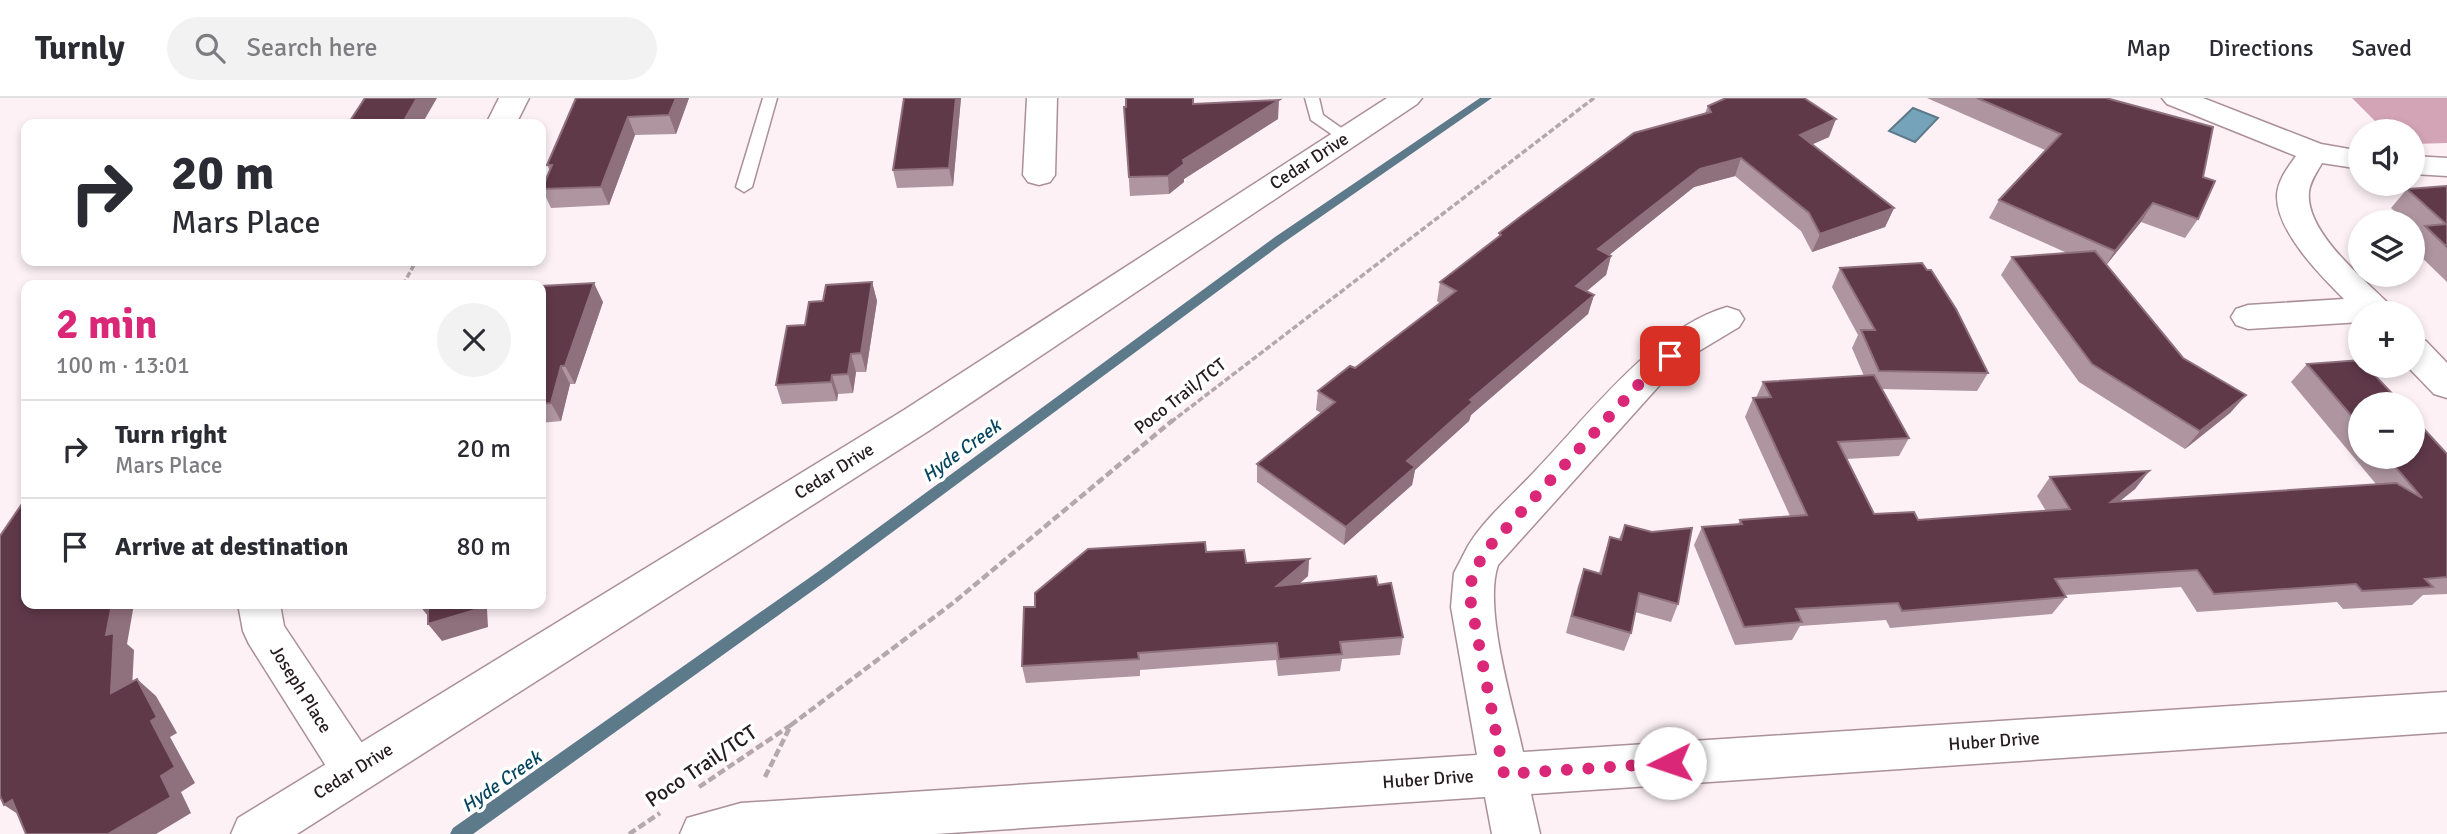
<!DOCTYPE html>
<html lang="en">
<head>
<meta charset="utf-8">
<style>
  body { margin:0; font-family:Signika,sans-serif; background:#f2f2f3; color:#2b2b33; height:100vh; display:flex; flex-direction:column; font-size:26px; white-space:nowrap }
  * { box-sizing:border-box; margin:0 }
  p { font-size:23px; color:#7c7c81 }
  .icon { flex:none; width:38px; height:38px; fill:none; stroke:currentColor; stroke-width:2; stroke-linecap:round; stroke-linejoin:round }
  .map { position:relative; flex:1; overflow:hidden }
  .side { position:absolute; left:21px; top:182px; width:525px; height:329px; display:flex; flex-direction:column; background:#fff; border-radius:14px; box-shadow:0 4px 10px #0003 }
  .side>* { flex:none }
  .banner { position:absolute; left:21px; top:21px; width:525px; height:147px; border-radius:14px; box-shadow:0 4px 10px #0003; background:#fff; color:#2b2b33; overflow:hidden }
  .controls { position:absolute; left:2348px; top:21px; display:grid; gap:14px }
  .controls a { display:grid; place-items:center; width:77px; height:77px; border-radius:50%; background:#fff; box-shadow:0 4px 10px #0003; font-size:35px }
  .pin { position:absolute; display:grid; place-items:center; width:60px; height:60px; color:#fff; margin:-30px; border-radius:14px; box-shadow:0 4px 10px #0006 }
  .me { position:absolute; width:77px; margin:-38px; rotate:266deg; stroke-linejoin:round; filter:drop-shadow(0 0 5px #0008) }
  .turn { display:flex; align-items:center; gap:24px; height:147px; padding:0 35px; font-size:32px }
  .turn .icon { width:91px; height:91px; stroke-width:2.5 }
  .turn b { display:block; font-size:49px; line-height:60px }
  .round { display:grid; place-items:center; flex:none; width:74px; height:74px; border-radius:37px; background:#f2f2f3 }
  .summary { display:flex; align-items:center; justify-content:space-between; height:119px; padding:0 35px }
  h1 { font-size:42px; font-weight:700; line-height:52px; color:#db2777 }
  ul { padding:0; list-style:none }
  li { display:flex; align-items:center; gap:21px; height:98px; padding:0 35px; border-top:2px solid #e1e1e2 }
  li div { flex:1 }
  li b { display:block; font-size:26px }
  li em { font-style:normal }
  header { display:flex; align-items:center; gap:42px; box-sizing:border-box; height:98px; padding:0 35px; background:#fff; border-bottom:2px solid #e1e1e2 }
  header strong { font-size:33px }
  nav { display:flex; gap:38px; margin-inline-start:auto; font-size:24px }
  .search { width:490px; height:63px; background:#f2f2f3; display:flex; align-items:center; gap:18px; box-sizing:border-box; padding:0 24px; border-radius:38px; color:#7c7c81; font-size:26px }
  .map>svg:first-child { display:block }
  .forest { fill:#d2a4b5 }
  .water { fill:#75a3b9; stroke:#5d7a8b; stroke-width:2 }
  .lines { fill:none; stroke-linecap:round; stroke-linejoin:round }
  .stream { fill:#5d7a8b; fill-rule:evenodd }
  .lane-casing { stroke:#ab8f99; stroke-width:3 }
  .street-casing { stroke:#ab8f99; stroke-width:3 }
  .secondary-casing { stroke:#ab8f99; stroke-width:3 }
  .path-far1 { stroke:#b4a8ac; stroke-width:3.5; stroke-dasharray:6 2.5; stroke-linecap:butt }
  .path { stroke:#b4a8ac; stroke-width:4.5; stroke-dasharray:8 3.5; stroke-linecap:butt }
  .lane { fill:#fff; fill-rule:evenodd }
  .street { fill:#fff; fill-rule:evenodd }
  .secondary { fill:#fff; fill-rule:evenodd }
  .wall { fill:#ae959f }
  .shaded-wall { fill:#8f707d }
  .building { fill:#603949; stroke:#8f707d; stroke-width:2 }
  .route { stroke:#db2777; stroke-width:12; stroke-dasharray:0 21.6 }
  .labels { text-anchor:middle; stroke-width:7; stroke-linejoin:round; paint-order:stroke }
  .street-label { font-size:18px; fill:#261b1f; stroke:#fff }
  .water-label { font-size:19px; font-style:italic; fill:#06475f; stroke:#fff }
  .near-street-label { font-size:21px; fill:#261b1f; stroke:#fff }
</style>
</head>
<body>
<header>
<strong>Turnly</strong>
<div class="search"><svg class="icon" aria-label="search" viewBox="0 0 24 24"><circle cx="10" cy="10" r="6"/><path d="M15 15l6 6"/></svg>Search here</div>
<nav><a>Map</a><a>Directions</a><a>Saved</a></nav>
</header>
<div class="map">
<svg width="2447" height="736" viewBox="0 0 2447 736">
  <rect width="100%" height="100%" fill="#fdf1f5"/>
  <path class="forest" d="M 2352,0 L 2447,0 L 2447,45 L 2413,46 L 2413,33 L 2385,33 Z"/>
  <path class="water" d="M 1913,10 L 1938,20 L 1915,44 L 1889,33 Z"/>
  <g class="lines">
    <path class="stream" d="M 1480,0 L 1492,0 L 1283,145 L 829,481 L 473,736 L 450,736 L 453,730 L 819,473 L 1275,139 Z"/>
    <defs>
      <path id="lane" d="M 763,0 L 777,0 L 752,89 L 744,94 L 736,89 Z
        M 1305,0 L 1319,0 L 1323,17 L 1350,36 L 1353,39 L 1350,42 L 1340,42 L 1311,22 Z"/>
      <path id="street" d="M 499,0 L 529,0 L 516,26 L 486,26 Z
        M 1027,0 L 1057,0 L 1055,77 L 1050,84 L 1039,87 L 1028,84 L 1023,77 Z
        M 2162,0 L 2203,0 L 2321,46 L 2361,53 L 2361,71 L 2322,65 C 2317,74 2310,83 2309,94 C 2305,134 2364,181 2390,207 L 2395,215 L 2361,215 L 2361,224 L 2248,231 L 2236,227 L 2231,219 L 2236,211 L 2248,207 L 2344,201 C 2320,177 2276,133 2277,97 C 2278,82 2288,69 2296,58 L 2167,6 Z
        M 2413,58 L 2447,60 L 2447,78 L 2413,76 Z
        M 1727,209 L 1739,213 L 1744,221 L 1739,229 L 1699,253 L 1666,280 L 1498,467 C 1483,510 1513,607 1523,654 L 2447,594 L 2447,634 L 1531,696 L 1540,736 L 1492,736 L 1485,699 L 935,736 L 680,736 L 687,720 L 741,705 L 1477,657 L 1451,509 L 1454,475 L 1468,448 C 1485,420 1514,396 1536,372 C 1588,318 1654,230 1727,209 Z
        M 2413,240 L 2426,243 L 2447,265 L 2447,300 L 2434,296 L 2407,268 L 2413,268 Z
        M 238,506 L 280,506 L 284,528 L 370,657 L 377,672 L 370,687 L 354,693 L 338,687 L 249,546 L 243,533 Z"/>
      <path id="secondary" d="M 1387,0 L 1422,0 L 1417,6 L 930,332 L 297,736 L 231,736 L 238,720 L 904,312 Z"/>
    </defs>
    <use href="#lane" class="lane-casing"/>
    <use href="#street" class="street-casing"/>
    <use href="#secondary" class="secondary-casing"/>
    <path class="path-far1" d="M 403,187 L 416,163
      M 1171,324 L 1594,0"/>
    <path class="path" d="M 765,679 L 791,627 L 953,505 L 1173,322
      M 699,689 L 791,627
      M 629,736 L 660,715"/>
    <use href="#lane" class="lane"/>
    <use href="#street" class="street"/>
    <use href="#secondary" class="secondary"/>
  </g>
  <path class="wall" d="M 576,0 L 689,0 L 676,36 L 635,37 L 609,107 L 551,110 L 542,91 L 550,73 L 547,67 Z
    M 961,0 L 953,88 L 897,90 L 893,72 Z
    M 1927,0 L 2106,0 L 2203,79 L 2198,121 L 2185,140 L 2141,124 L 2106,167 L 2183,260 L 2246,297 L 2230,315 L 2185,351 L 2079,284 L 2001,177 L 2012,159 L 2067,155 L 1989,120 L 1999,102 L 2045,52 Z
    M 1193,6 L 1278,21 L 1184,81 L 1184,84 L 1169,96 L 1130,98 L 1124,9 Z
    M 1708,8 L 1829,39 L 1812,46 L 1894,110 L 1885,129 L 1812,154 L 1801,133 L 1735,78 L 1694,89 L 1609,157 L 1611,158 L 1606,177 L 1587,193 L 1594,197 L 1588,216 L 1471,317 L 1469,323 L 1415,372 L 1412,387 L 1344,447 L 1257,384 L 1257,366 L 1321,315 L 1316,312 L 1318,293 L 1355,270 L 1440,205 L 1437,203 L 1440,184 L 1499,139 L 1499,135 L 1705,15 Z
    M 2447,88 L 2447,184 L 2413,151 L 2413,142 L 2419,135 L 2413,130 L 2413,124 L 2407,124 L 2391,110 L 2407,91 Z
    M 1840,170 L 1988,275 L 1977,293 L 1882,291 L 1909,340 L 1899,358 L 1846,361 L 1874,416 L 1918,422 L 2046,413 L 2037,398 L 2050,379 L 2149,373 L 2135,391 L 2120,403 L 2376,386 L 2291,284 L 2307,266 L 2361,306 L 2361,359 L 2413,359 L 2447,356 L 2447,496 L 2423,497 L 2412,507 L 2343,511 L 2337,504 L 2197,514 L 2181,489 L 2065,497 L 2066,499 L 2052,516 L 1890,530 L 1886,522 L 1800,528 L 1792,542 L 1735,547 L 1694,447 L 1702,429 L 1738,426 L 1740,422 L 1790,418 L 1745,319 L 1753,300 L 1756,300 L 1763,284 L 1864,278 L 1852,250 L 1858,237 L 1832,189 Z
    M 872,184 L 877,203 L 866,274 L 856,274 L 853,295 L 838,296 L 837,303 L 782,306 L 776,287 L 805,227 L 823,203 Z
    M 541,188 L 603,204 L 575,286 L 570,286 L 561,323 L 541,325 Z
    M 1625,427 L 1678,506 L 1671,524 L 1635,514 L 1631,535 L 1624,553 L 1566,535 L 1578,488 L 1584,471 L 1599,475 L 1604,457 L 1610,439 L 1619,441 Z
    M 1206,454 L 1246,465 L 1309,461 L 1308,478 L 1299,486 L 1378,487 L 1403,539 L 1400,557 L 1342,561 L 1340,573 L 1278,578 L 1276,562 L 1140,572 L 1140,578 L 1026,585 L 1022,568 Z"/>
  <path class="shaded-wall" d="M 417,0 L 437,0 L 422,26 L 402,26 Z
    M 676,0 L 689,0 L 676,36 L 669,17 Z
    M 956,0 L 961,0 L 953,88 L 949,70 Z
    M 1279,2 L 1278,21 L 1184,81 L 1184,84 L 1169,96 L 1168,78 L 1183,62 Z
    M 628,19 L 635,37 L 609,107 L 601,89 Z
    M 1836,21 L 1829,39 L 1793,55 L 1800,37 Z
    M 1741,60 L 1735,78 L 1694,89 L 1593,170 L 1598,151 L 1700,71 Z
    M 2153,105 L 2141,124 L 2103,171 L 2115,153 Z
    M 1894,110 L 1885,129 L 1812,154 L 1820,136 Z
    M 1611,158 L 1606,177 L 1571,206 L 1576,188 Z
    M 872,184 L 877,203 L 866,274 L 861,255 Z
    M 594,185 L 603,204 L 575,286 L 565,268 Z
    M 1594,197 L 1588,216 L 1471,317 L 1469,323 L 1415,372 L 1412,387 L 1344,447 L 1346,429 L 1407,363 L 1470,302 Z
    M 851,256 L 856,274 L 853,295 L 848,276 Z
    M 561,268 L 570,286 L 561,323 L 551,305 Z
    M 832,277 L 838,296 L 837,303 L 831,284 Z
    M 2246,297 L 2230,315 L 2185,351 L 2200,333 Z
    M 2149,373 L 2135,391 L 2096,422 L 2111,404 Z
    M 1309,461 L 1308,478 L 1276,506 L 1277,488 Z
    M 112,506 L 134,506 L 127,546 L 134,552 L 131,611 L 111,595 L 106,537 Z
    M 423,506 L 429,506 L 433,524 L 419,507 Z
    M 475,506 L 497,506 L 497,509 L 487,511 L 488,529 L 442,543 L 428,526 Z
    M 137,581 L 156,598 L 177,635 L 170,639 L 195,685 L 181,694 L 191,715 L 156,736 L 108,736 L 161,678 L 151,623 Z
    M 12,702 L 27,722 L 4,707 Z"/>
  <path class="building" d="M 365,0 L 417,0 L 402,26 L 348,26 Z
    M 576,0 L 676,0 L 669,17 L 628,19 L 601,89 L 542,91 L 552,67 L 547,67 Z
    M 904,0 L 956,0 L 949,70 L 893,72 Z
    M 1126,0 L 1193,0 L 1193,6 L 1279,2 L 1183,62 L 1184,66 L 1168,78 L 1129,79 L 1124,9 L 1126,9 Z
    M 1726,0 L 1804,0 L 1836,21 L 1800,37 L 1894,110 L 1820,136 L 1809,115 L 1741,60 L 1700,71 L 1598,151 L 1611,158 L 1576,188 L 1594,197 L 1470,302 L 1473,304 L 1407,363 L 1415,369 L 1346,429 L 1257,366 L 1335,304 L 1318,293 L 1350,268 L 1355,270 L 1456,193 L 1440,184 L 1501,137 L 1499,135 L 1520,119 L 1634,35 L 1711,14 L 1708,8 Z
    M 1977,0 L 2106,0 L 2213,29 L 2203,79 L 2215,83 L 2198,121 L 2153,105 L 2115,153 L 1999,102 L 2061,36 Z
    M 2447,88 L 2447,149 L 2425,128 L 2446,126 L 2407,91 Z
    M 2095,153 L 2183,260 L 2246,297 L 2200,333 L 2092,266 L 2012,159 Z
    M 1922,165 L 1927,172 L 1931,172 L 1956,211 L 1988,275 L 1879,273 L 1861,232 L 1875,232 L 1840,170 Z
    M 872,184 L 861,255 L 851,256 L 848,276 L 832,277 L 831,284 L 776,287 L 787,228 L 805,227 L 809,204 L 823,203 L 826,187 Z
    M 594,185 L 565,268 L 561,268 L 551,305 L 541,306 L 541,188 Z
    M 2361,262 L 2361,268 L 2366,268 L 2402,306 L 2361,306 L 2361,329 L 2307,266 Z
    M 1874,277 L 1909,340 L 1838,344 L 1874,416 L 1914,414 L 1918,422 L 2070,411 L 2050,379 L 2149,373 L 2111,404 L 2396,385 L 2422,400 L 2387,359 L 2413,359 L 2413,319 L 2447,356 L 2447,479 L 2425,481 L 2433,489 L 2362,493 L 2356,486 L 2214,496 L 2197,472 L 2055,481 L 2066,499 L 1902,513 L 1898,505 L 1796,511 L 1802,524 L 1744,529 L 1702,429 L 1742,426 L 1740,422 L 1807,417 L 1753,300 L 1771,299 L 1763,284 Z
    M 26,400 L 26,506 L 112,506 L 106,537 L 114,535 L 111,595 L 137,581 L 157,619 L 151,623 L 175,669 L 161,678 L 171,699 L 108,736 L 26,736 L 12,702 L 4,707 L 0,698 L 0,438 Z
    M 1625,427 L 1652,434 L 1692,430 L 1678,506 L 1639,495 L 1631,535 L 1572,518 L 1584,471 L 1601,476 L 1610,439 L 1621,442 Z
    M 1205,444 L 1206,454 L 1244,452 L 1246,465 L 1309,461 L 1277,488 L 1376,478 L 1378,487 L 1391,485 L 1403,539 L 1340,544 L 1342,556 L 1279,561 L 1277,545 L 1138,555 L 1139,561 L 1022,568 L 1024,509 L 1035,509 L 1035,495 L 1088,451 Z
    M 428,506 L 475,506 L 475,512 L 428,526 Z"/>
  <g class="lines">
    <path class="route" d="M 1670,258 L 1653,271 L 1487,451 L 1472,477 L 1470,500 L 1504,676 L 1670,665"/>
  </g>
  <g class="labels">
    <g class="street-label">
      <text transform="translate(1309 63) rotate(-33)" y="6">Cedar Drive</text>
      <text transform="translate(1180 298) rotate(-38)" y="6">Poco Trail/TCT</text>
      <text transform="translate(834 373) rotate(-32)" y="6">Cedar Drive</text>
      <text transform="translate(301 591) rotate(58)" y="6">Joseph Place</text>
      <text transform="translate(1994 643) rotate(-4)" y="6">Huber Drive</text>
      <text transform="translate(353 673) rotate(-32)" y="6">Cedar Drive</text>
      <text transform="translate(1428 681) rotate(-4)" y="6">Huber Drive</text>
    </g>
    <g class="water-label">
      <text transform="translate(961 352) rotate(-36)" y="7">Hyde Creek</text>
      <text transform="translate(501 683) rotate(-35)" y="7">Hyde Creek</text>
    </g>
    <g class="near-street-label">
      <text transform="translate(701 668) rotate(-34)" y="7">Poco Trail/TCT</text>
    </g>
  </g>
</svg>
<div class="controls">
<a><svg class="icon" aria-label="sound" viewBox="0 0 24 24"><path d="M4 9h4l5-4v14l-5-4H4zM17 9q2 3 0 6"/></svg></a>
<a><svg class="icon" aria-label="layers" viewBox="0 0 24 24"><path d="M12 4l9 5-9 5-9-5zM3 14l9 5 9-5"/></svg></a>
<a>+</a>
<a>−</a>
</div>
<div class="pin" style="left:1670px;top:258px;background:#d93025"><svg class="icon" aria-label="arrive" viewBox="0 0 24 24"><path d="M6 21V4h12l-3 4 3 4H6"/></svg></div>
<svg class="me" style="left:1670px;top:665px" viewBox="-20 -20 40 40"><circle r="19" fill="#fff"/><path d="M0-13L10 11 0 6-10 11z" fill="#db2777"/></svg>
<div class="banner">
<div class="turn"><svg class="icon" aria-label="right" viewBox="0 0 24 24"><path d="M7 20v-9h11M14 6l5 5-5 5"/></svg><div><b>20 m</b>Mars Place</div></div>
</div>
<section class="side">
<div class="summary"><div><h1>2 min</h1><p>100 m · 13:01</p></div><a class="round"><svg class="icon" aria-label="close" viewBox="0 0 24 24"><path d="M6 6l12 12M18 6L6 18"/></svg></a></div>
<ul>
<li><svg class="icon" aria-label="right" viewBox="0 0 24 24"><path d="M7 20v-9h11M14 6l5 5-5 5"/></svg><div><b>Turn right</b><p>Mars Place</p></div><em>20 m</em></li>
<li><svg class="icon" aria-label="arrive" viewBox="0 0 24 24"><path d="M6 21V4h12l-3 4 3 4H6"/></svg><div><b>Arrive at destination</b></div><em>80 m</em></li>
</ul>
</section>
</div>
</body>
</html>
